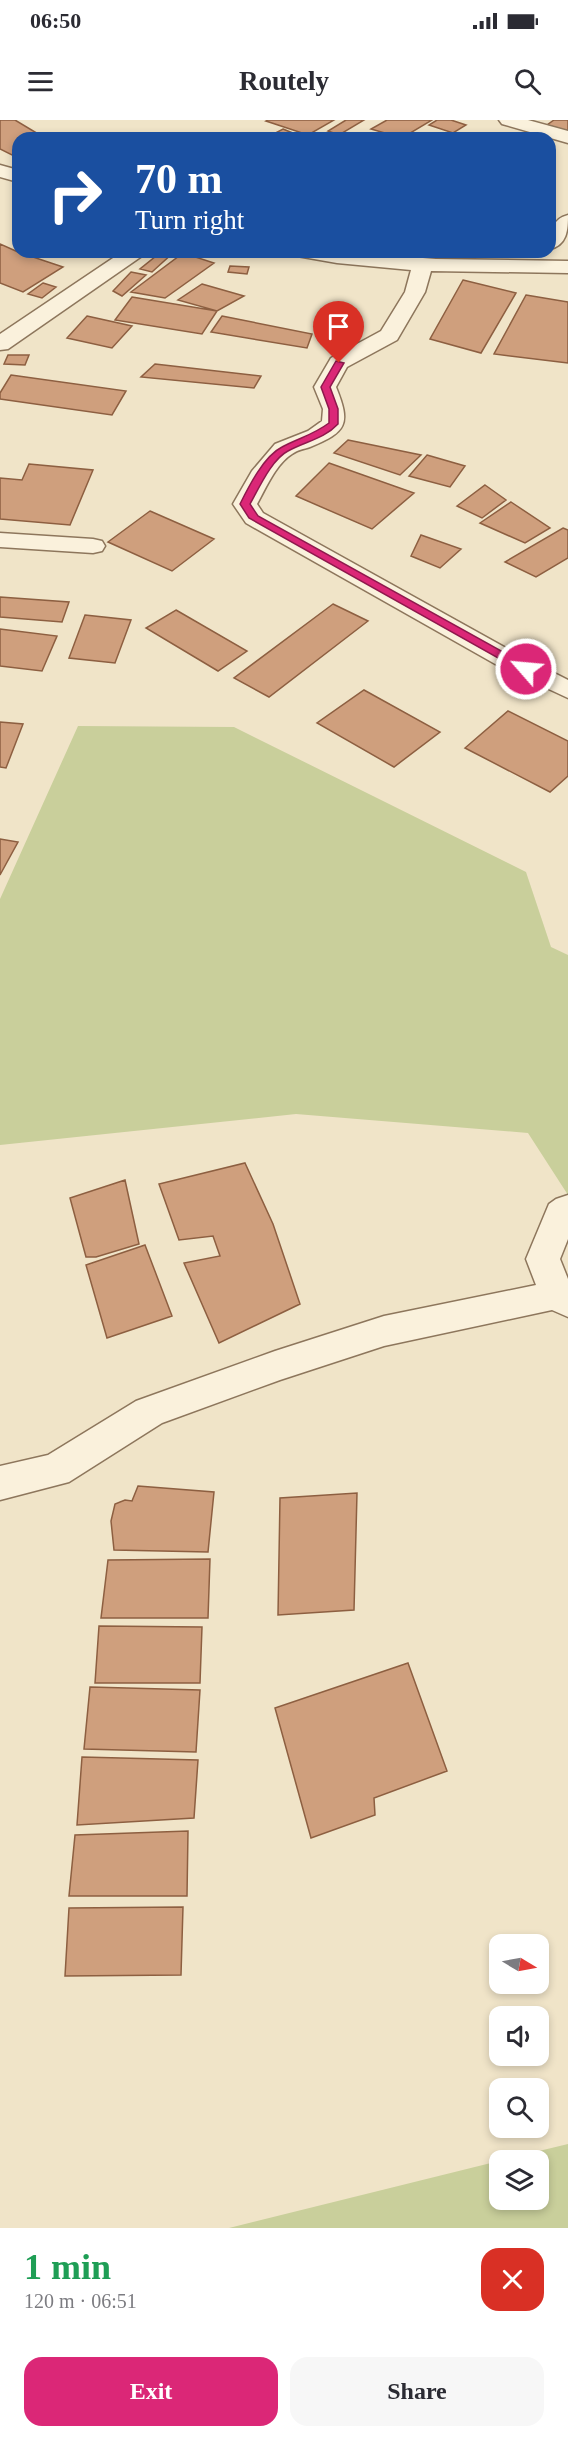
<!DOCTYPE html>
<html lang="en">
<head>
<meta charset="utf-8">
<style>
  body { margin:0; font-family:"Times New Roman",serif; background:#f7f7f7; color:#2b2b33; height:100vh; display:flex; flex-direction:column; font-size:22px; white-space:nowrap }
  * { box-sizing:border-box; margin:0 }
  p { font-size:20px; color:#7c7c81 }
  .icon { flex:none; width:33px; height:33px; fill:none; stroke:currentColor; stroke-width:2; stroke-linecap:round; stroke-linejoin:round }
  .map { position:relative; height:2108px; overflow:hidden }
  .side { display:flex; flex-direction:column; background:#fff; flex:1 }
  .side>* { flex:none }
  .hud { position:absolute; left:12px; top:12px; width:544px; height:126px; border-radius:18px; box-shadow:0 3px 9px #0003; background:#1a4fa0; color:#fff; overflow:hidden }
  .needle { width:39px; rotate:100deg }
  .buttons { position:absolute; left:489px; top:1814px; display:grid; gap:12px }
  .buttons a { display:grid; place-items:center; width:60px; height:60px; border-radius:12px; background:#fff; box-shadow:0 3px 9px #0003; font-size:30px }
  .pin { position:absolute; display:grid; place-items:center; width:51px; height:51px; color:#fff; margin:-62px -26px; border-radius:50% 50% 50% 0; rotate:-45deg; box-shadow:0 0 6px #0007 }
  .pin .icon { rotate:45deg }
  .me { position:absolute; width:66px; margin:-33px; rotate:297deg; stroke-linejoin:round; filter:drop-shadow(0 0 4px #0008) }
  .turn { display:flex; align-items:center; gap:21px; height:126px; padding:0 24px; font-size:27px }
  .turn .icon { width:78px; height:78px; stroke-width:2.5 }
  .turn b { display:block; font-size:42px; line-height:51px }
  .round { display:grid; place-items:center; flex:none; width:63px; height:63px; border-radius:18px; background:#f7f7f7 }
  .headline { display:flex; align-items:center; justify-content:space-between; height:102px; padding:0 24px }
  h1 { font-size:36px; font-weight:800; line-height:45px; color:#1e9e55 }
  .cta { display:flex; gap:12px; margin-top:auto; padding:12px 24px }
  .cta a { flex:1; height:69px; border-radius:18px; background:#db2777; color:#fff; font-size:24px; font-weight:800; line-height:69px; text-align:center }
  .cta a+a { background:#f7f7f7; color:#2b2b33 }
  .status { display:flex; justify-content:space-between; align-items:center; height:42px; padding:0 30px; background:#fff; direction:ltr }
  .status svg { height:16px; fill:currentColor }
  header { display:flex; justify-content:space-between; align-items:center; height:78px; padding:0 24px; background:#fff; font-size:27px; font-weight:800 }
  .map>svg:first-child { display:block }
  .green { fill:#c9cf9b }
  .building { fill:#cf9f7d; stroke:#8d5f41; stroke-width:1.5 }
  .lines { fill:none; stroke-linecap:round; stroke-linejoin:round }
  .minor-casing { stroke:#8d765c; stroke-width:3 }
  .minor { fill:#faf1dc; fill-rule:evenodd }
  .route { fill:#db2777; stroke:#8e194d; stroke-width:1.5 }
</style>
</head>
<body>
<div class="status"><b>06:50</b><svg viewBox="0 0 49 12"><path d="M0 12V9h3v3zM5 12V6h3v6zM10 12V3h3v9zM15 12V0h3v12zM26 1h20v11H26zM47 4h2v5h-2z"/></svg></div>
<header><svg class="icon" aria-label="menu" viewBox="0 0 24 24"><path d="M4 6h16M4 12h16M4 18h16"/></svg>Routely<svg class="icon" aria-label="search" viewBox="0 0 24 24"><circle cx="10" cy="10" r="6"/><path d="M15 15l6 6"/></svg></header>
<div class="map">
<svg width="568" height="2108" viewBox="0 0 568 2108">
  <rect width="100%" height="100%" fill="#f0e4c8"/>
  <path class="green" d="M 78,606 L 234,607 L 526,752 L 551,827 L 568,835 L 568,1075 L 528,1013 L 296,994 L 0,1025 L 0,779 Z
    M 568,2024 L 568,2108 L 229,2108 L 499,2041 L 500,2079 L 538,2079 L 538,2040 L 502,2040 Z"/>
  <path class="building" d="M 0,0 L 15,0 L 45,18 L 18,18 L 18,36 L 16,37 L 0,29 Z
    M 268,0 L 334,0 L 308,15 L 266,1 Z
    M 346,0 L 364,0 L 339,15 L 328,11 Z
    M 387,0 L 432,0 L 402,18 L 371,9 Z
    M 437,0 L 451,0 L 466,5 L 453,13 L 429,5 Z
    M 554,0 L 568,0 L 568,11 L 547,5 Z
    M 283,9 L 300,16 L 266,18 Z
    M 0,124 L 18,132 L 63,147 L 23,172 L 0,163 Z
    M 161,132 L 174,132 L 152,152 L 140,149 Z
    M 183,133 L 214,143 L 165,178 L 131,172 Z
    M 230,146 L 249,147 L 247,154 L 228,152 Z
    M 131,152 L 146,155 L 122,176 L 113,171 Z
    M 463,160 L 516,173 L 481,233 L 430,219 Z
    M 43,163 L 56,167 L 42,178 L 28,174 Z
    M 202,164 L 244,176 L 217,191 L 178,180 Z
    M 526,175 L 568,182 L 568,243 L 494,234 Z
    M 132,177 L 217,191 L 202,214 L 115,200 Z
    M 87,196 L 132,206 L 112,228 L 67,218 Z
    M 222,196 L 312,214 L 307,228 L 211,212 Z
    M 8,235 L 29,235 L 25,245 L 4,244 Z
    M 155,244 L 261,256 L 254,268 L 141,257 Z
    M 11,255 L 126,271 L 112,295 L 0,279 L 0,273 Z
    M 348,320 L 421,335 L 400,355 L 334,333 Z
    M 427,335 L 465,346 L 450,367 L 409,356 Z
    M 329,343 L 414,373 L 372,409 L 296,376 Z
    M 29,344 L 93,350 L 70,405 L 0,399 L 0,358 L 22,360 Z
    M 485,365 L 506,380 L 482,398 L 457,386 Z
    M 511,382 L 550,408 L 525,423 L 480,403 Z
    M 150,391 L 214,419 L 172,451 L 108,422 Z
    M 563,408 L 568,410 L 568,438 L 536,457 L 505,442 Z
    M 421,415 L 461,429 L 440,448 L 411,436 Z
    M 0,477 L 69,482 L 62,502 L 0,497 Z
    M 333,484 L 368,501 L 269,577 L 234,558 Z
    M 176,490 L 247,531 L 218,551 L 146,508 Z
    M 85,495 L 131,500 L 115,543 L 69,538 Z
    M 0,509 L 57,516 L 42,551 L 0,546 Z
    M 364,570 L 440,612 L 394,647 L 317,603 Z
    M 508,591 L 568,621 L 568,656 L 550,672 L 465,628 Z
    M 0,602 L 23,604 L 6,648 L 0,647 Z
    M 0,719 L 18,722 L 0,755 Z
    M 245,1043 L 273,1104 L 300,1184 L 219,1223 L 184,1143 L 220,1136 L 213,1116 L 179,1120 L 159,1064 Z
    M 125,1060 L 139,1124 L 96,1137 L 86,1137 L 70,1078 Z
    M 145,1125 L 172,1196 L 107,1218 L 86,1145 Z
    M 138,1366 L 214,1372 L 208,1432 L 114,1430 L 111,1401 L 115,1384 L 125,1380 L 132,1381 Z
    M 357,1373 L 354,1490 L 278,1495 L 280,1378 Z
    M 210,1439 L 208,1498 L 101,1498 L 108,1440 Z
    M 99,1506 L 202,1507 L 200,1563 L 95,1563 Z
    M 408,1543 L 447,1651 L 374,1678 L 375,1695 L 311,1718 L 275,1588 Z
    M 90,1567 L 200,1570 L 196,1632 L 84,1629 Z
    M 82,1637 L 198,1640 L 194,1698 L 77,1705 Z
    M 188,1711 L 187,1776 L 69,1776 L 75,1715 Z
    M 183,1787 L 181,1855 L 65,1856 L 69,1788 Z"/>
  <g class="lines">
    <defs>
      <path id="minor" d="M 499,0 L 528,0 L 568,11 L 568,23 L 502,4 Z
        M 0,45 L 18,50 L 18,62 L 0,57 Z
        M 568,95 C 568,110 567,125 550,129 C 550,114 551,99 568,95 Z
        M 122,132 L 145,132 L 142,136 L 8,229 L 0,230 L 0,214 Z
        M 294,132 L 344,132 L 436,139 L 568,141 L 568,153 L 431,151 L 425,172 L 397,220 L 347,247 L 336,267 C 351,304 347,312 310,327 C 304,329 297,330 292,334 C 276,344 266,368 257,384 L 263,393 L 515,533 L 568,560 L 568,578 L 497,545 L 246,403 L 233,384 L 252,351 L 275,324 L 308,311 L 322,301 L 323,289 L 314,267 L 331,238 L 381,211 L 405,172 L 411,150 L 337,143 L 297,136 Z
        M 0,413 L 93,419 L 102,421 L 105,426 L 102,431 L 93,433 L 0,427 Z
        M 568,1075 L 568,1119 L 560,1139 L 568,1159 L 568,1197 L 552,1190 L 384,1226 L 280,1260 L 162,1303 L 69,1362 L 0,1380 L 0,1346 L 48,1335 L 136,1281 L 275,1231 L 384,1196 L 536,1165 L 526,1139 L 549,1084 L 556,1079 Z"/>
    </defs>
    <use href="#minor" class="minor-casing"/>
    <use href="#minor" class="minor"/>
  </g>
  <path class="route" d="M 336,241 L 344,243 L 330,267 L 338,289 L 338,304 C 324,319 306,321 288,331 C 272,339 259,368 250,384 L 258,396 L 530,547 L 530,552 L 523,552 L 249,398 L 240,384 C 249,366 264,336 282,327 C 299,318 313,315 329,303 L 329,289 L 321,267 Z"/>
</svg>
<div class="buttons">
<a><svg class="needle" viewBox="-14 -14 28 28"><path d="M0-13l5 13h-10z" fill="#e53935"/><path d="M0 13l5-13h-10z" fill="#7c7c81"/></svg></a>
<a><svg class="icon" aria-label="sound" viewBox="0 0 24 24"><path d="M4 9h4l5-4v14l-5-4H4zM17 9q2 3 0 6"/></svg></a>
<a><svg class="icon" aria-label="search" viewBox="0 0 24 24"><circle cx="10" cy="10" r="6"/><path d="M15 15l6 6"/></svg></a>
<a><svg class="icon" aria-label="layers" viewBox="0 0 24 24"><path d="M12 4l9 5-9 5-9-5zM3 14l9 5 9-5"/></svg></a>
</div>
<div class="pin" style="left:339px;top:243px;background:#d93025"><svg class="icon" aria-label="arrive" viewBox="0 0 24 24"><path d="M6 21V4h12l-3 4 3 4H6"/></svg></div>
<svg class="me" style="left:526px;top:549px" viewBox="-20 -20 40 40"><circle r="17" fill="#db2777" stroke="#fff" stroke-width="3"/><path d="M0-11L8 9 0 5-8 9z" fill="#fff"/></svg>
<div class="hud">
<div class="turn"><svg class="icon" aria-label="right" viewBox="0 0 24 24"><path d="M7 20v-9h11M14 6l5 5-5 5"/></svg><div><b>70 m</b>Turn right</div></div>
</div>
</div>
<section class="side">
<div class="headline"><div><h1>1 min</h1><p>120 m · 06:51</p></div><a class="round" style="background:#d93025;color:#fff"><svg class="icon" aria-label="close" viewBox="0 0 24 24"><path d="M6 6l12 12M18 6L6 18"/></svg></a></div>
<div class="cta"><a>Exit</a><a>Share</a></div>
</section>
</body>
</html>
